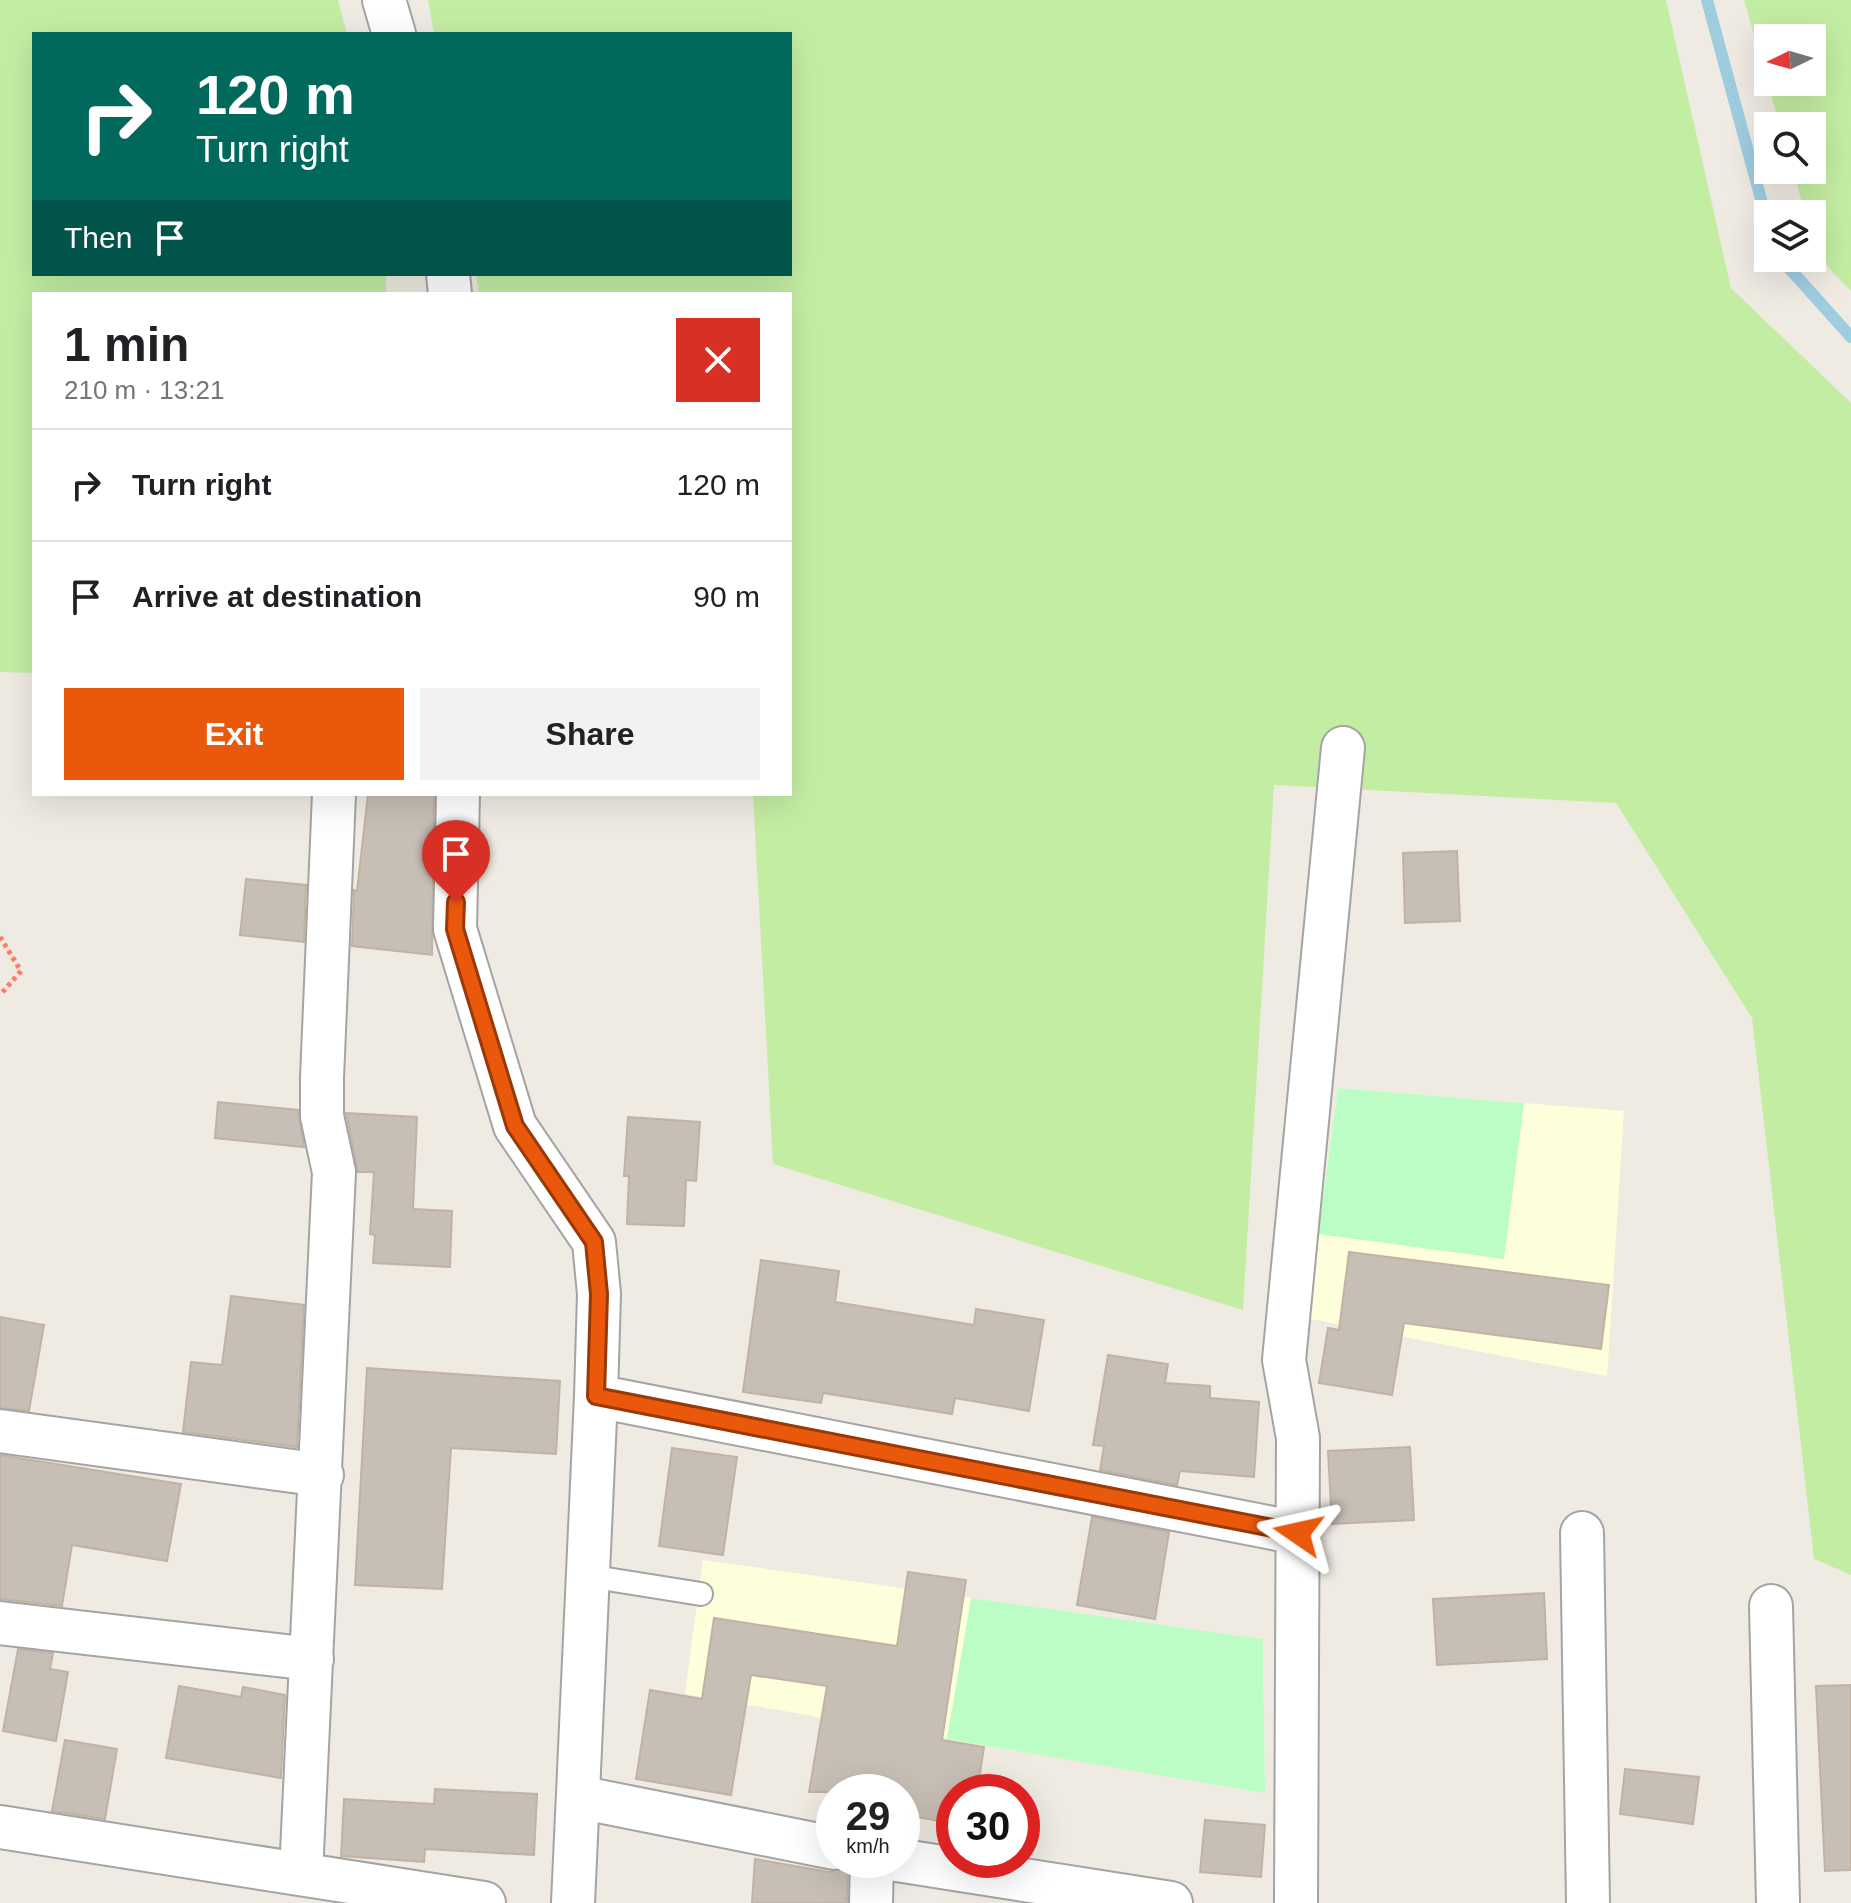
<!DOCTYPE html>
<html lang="en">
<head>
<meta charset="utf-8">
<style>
  body { margin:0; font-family:Helvetica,sans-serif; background:#f2f2f2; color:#202124; height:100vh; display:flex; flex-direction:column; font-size:30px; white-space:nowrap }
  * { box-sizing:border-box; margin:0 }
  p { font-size:26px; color:#757577 }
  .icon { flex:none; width:44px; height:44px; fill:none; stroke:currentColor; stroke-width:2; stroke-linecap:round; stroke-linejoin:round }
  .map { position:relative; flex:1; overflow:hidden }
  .side { position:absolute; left:32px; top:292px; width:760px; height:504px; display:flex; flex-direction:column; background:#fff; border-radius:0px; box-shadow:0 8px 32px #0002 }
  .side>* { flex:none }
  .hud { position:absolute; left:32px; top:32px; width:760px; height:244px; border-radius:0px; box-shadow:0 8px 32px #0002; background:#00695c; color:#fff; overflow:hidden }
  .needle { width:52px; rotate:265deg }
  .fabs { position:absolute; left:1754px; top:24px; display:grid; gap:16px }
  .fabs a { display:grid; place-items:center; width:72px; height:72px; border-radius:0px; background:#fff; box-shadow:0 8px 32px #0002; font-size:40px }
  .speed { position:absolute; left:816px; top:1774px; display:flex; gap:16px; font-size:40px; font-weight:700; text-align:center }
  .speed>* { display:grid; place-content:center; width:104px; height:104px; border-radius:50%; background:#fff; box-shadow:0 8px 32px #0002; line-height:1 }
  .speed small { font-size:20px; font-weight:400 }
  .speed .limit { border:12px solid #d22; background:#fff; color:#111 }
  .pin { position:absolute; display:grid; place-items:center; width:68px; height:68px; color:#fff; margin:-82px -34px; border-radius:50% 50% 50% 0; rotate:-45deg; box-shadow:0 0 8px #0007 }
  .pin .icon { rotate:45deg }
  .me { position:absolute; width:88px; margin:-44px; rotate:281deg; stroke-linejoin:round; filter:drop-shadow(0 0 6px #0008) }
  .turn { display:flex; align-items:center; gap:28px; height:168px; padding:0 32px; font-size:36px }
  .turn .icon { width:104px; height:104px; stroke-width:2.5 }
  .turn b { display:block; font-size:56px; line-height:68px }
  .then { display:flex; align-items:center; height:76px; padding:0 32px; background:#0003; gap:16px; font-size:30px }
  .round { display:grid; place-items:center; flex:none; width:84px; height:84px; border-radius:0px; background:#f2f2f2 }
  .summary { display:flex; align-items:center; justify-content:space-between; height:136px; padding:0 32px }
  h1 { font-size:48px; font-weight:700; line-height:60px }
  .action { display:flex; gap:16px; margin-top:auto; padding:16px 32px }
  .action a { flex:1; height:92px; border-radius:0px; background:#ea580c; color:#fff; font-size:32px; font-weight:700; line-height:92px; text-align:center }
  .action a+a { background:#f2f2f2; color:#202124 }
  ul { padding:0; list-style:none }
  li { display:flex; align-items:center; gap:24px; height:112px; padding:0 32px; border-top:2px solid #e0e0e0 }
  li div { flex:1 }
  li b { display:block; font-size:30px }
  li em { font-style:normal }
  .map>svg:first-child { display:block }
  .education { fill:#fdffdb }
  .grass { fill:#c4eda4; fill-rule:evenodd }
  .park { fill:#bbfdc4 }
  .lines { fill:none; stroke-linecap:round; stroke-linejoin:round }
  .stream { stroke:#9fcde0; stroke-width:12 }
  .building { fill:#c7beb5; stroke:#c1b2a3; stroke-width:2 }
  .lane-casing { stroke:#a4a4a4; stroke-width:26 }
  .street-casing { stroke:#a4a4a4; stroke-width:46 }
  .path { stroke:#ff7b63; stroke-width:5; stroke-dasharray:4 4; stroke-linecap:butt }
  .lane { stroke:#fff; stroke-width:22 }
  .street { stroke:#fff; stroke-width:42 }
  .route-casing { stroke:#983908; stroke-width:20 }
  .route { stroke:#ea580c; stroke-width:14 }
</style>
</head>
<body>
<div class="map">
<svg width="1851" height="1903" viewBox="0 0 1851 1903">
  <rect width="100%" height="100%" fill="#efebe2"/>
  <path class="education" d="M 1338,1088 L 1624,1111 L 1607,1376 L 1306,1318 Z
    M 703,1560 L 1263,1639 L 1265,1793 L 685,1694 Z"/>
  <path class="grass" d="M 0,0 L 338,0 L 347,34 L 34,34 L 34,274 L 386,274 L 386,294 L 34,294 L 34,673 L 0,672 Z
    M 428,0 L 1666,0 L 1731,288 L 1851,403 L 1851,1575 L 1814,1559 L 1752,1018 L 1616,803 L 1274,785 L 1243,1310 L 773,1164 L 753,794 L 790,794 L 790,294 L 479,294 L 476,274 L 790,274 L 790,34 L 434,34 Z
    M 1744,0 L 1851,0 L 1851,291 C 1824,263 1812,255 1812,214 L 1805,214 L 1793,170 L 1812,170 L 1812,126 L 1780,126 ZM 1768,38 L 1812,38 L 1812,82 L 1768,82 Z"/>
  <path class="park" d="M 1338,1088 L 1524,1103 L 1504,1259 L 1318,1234 Z
    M 971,1598 L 1263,1639 L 1265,1793 L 947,1739 Z"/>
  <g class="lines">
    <path class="stream" d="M 1707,0 L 1768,225
      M 1780,258 L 1851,337"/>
  </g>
  <path class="building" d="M 368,794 L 434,794 L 432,955 L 352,946 L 354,890 L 357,891 Z
    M 1457,851 L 1460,921 L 1405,923 L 1403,853 Z
    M 246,879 L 306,885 L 304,942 L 240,935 Z
    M 218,1102 L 298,1110 L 304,1147 L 215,1138 Z
    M 346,1113 L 417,1117 L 413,1209 L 452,1211 L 450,1267 L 373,1263 L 375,1235 L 370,1234 L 374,1172 L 358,1172 Z
    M 628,1117 L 700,1122 L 696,1181 L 686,1180 L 684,1226 L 627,1224 L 629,1176 L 624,1176 Z
    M 1349,1252 L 1609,1285 L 1601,1349 L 1404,1323 L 1392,1395 L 1319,1383 L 1328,1328 L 1339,1330 Z
    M 761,1260 L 839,1271 L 835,1302 L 974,1325 L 976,1309 L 1044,1320 L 1029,1411 L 955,1398 L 952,1414 L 823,1393 L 821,1403 L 743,1392 Z
    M 231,1296 L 304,1305 L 297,1447 L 183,1432 L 191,1362 L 222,1365 Z
    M 0,1317 L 44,1325 L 29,1411 L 0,1408 Z
    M 1108,1355 L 1168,1364 L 1165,1383 L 1210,1386 L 1210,1398 L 1259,1402 L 1254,1477 L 1180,1471 L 1177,1485 L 1100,1470 L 1104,1446 L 1093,1445 Z
    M 367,1368 L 560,1381 L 556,1454 L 451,1448 L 442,1589 L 355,1585 Z
    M 1410,1447 L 1414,1520 L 1332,1524 L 1328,1451 Z
    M 672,1448 L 737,1457 L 723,1555 L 659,1546 Z
    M 0,1455 L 181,1484 L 167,1561 L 72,1545 L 62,1606 L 0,1599 Z
    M 1092,1517 L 1169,1532 L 1155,1619 L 1077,1605 Z
    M 908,1572 L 966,1580 L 942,1740 L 984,1747 L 977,1792 L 954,1792 L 954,1824 L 902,1814 L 902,1792 L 809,1792 L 827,1686 L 751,1675 L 731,1795 L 636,1779 L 650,1690 L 702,1699 L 714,1618 L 897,1646 Z
    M 1544,1593 L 1547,1659 L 1437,1665 L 1433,1599 Z
    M 18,1649 L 53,1653 L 50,1669 L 68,1672 L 56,1741 L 3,1731 Z
    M 1851,1685 L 1851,1870 L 1825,1871 L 1816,1686 Z
    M 179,1686 L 241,1697 L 243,1687 L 285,1695 L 281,1778 L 166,1758 Z
    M 65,1740 L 117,1749 L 105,1819 L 52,1811 Z
    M 1625,1769 L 1699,1777 L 1693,1824 L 1620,1814 Z
    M 435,1789 L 537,1794 L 534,1855 L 425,1849 L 424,1862 L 341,1856 L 344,1799 L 434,1804 Z
    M 1205,1820 L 1265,1825 L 1261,1877 L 1200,1872 Z
    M 755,1859 L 829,1872 L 848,1867 L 847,1903 L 752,1903 Z"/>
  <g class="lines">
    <defs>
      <path id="lane" d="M 588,1576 L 701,1594"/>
      <path id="street" d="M 384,0 L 394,34
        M 448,274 L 450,294
        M 458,794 L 455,929 L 515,1126 L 594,1242 L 599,1294 L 596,1396 L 573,1903
        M 596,1396 L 1298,1533
        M 0,1431 L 322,1475
        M 1582,1533 L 1588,1903
        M 1771,1606 L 1778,1903
        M 0,1623 L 312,1659
        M 578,1797 L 834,1848
        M 0,1827 L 484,1903
        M 897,1860 L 1171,1903
        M 301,1874 L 334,1172 L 322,1116 L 322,1078 L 334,794
        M 871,1903 L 872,1860
        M 1296,1903 L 1298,1438 L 1284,1360 L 1343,748"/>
    </defs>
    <use href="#lane" class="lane-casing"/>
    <use href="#street" class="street-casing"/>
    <path class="path" d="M 0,937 L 21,971 L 0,995"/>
    <use href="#lane" class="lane"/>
    <use href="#street" class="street"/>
  </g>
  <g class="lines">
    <defs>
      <path id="route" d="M 456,902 L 455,929 L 515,1126 L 594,1242 L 599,1294 L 596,1396 L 1298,1533"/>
    </defs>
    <use href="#route" class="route-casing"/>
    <use href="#route" class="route"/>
  </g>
</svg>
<div class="fabs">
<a><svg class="needle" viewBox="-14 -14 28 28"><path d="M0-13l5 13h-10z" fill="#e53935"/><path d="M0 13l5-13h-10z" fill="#757577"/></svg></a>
<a><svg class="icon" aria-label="search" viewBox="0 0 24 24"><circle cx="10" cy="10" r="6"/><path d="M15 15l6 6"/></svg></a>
<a><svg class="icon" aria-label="layers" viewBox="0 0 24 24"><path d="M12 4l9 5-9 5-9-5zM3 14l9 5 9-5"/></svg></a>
</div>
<div class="speed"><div>29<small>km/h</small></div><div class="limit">30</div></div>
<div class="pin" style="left:456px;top:902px;background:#d93025"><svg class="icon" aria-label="arrive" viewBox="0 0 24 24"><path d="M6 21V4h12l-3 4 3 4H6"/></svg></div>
<svg class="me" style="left:1298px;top:1533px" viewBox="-20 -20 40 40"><path d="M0-17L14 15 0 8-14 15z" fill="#ea580c" stroke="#fff" stroke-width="4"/></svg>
<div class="hud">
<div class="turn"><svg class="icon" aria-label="right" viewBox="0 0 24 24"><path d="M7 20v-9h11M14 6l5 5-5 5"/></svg><div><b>120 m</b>Turn right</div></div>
<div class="then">Then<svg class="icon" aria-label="arrive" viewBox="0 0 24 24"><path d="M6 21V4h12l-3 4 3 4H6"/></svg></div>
</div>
<section class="side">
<div class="summary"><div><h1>1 min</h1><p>210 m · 13:21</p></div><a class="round" style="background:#d93025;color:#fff"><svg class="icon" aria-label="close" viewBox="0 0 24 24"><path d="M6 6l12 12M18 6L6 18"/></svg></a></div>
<ul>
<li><svg class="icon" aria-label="right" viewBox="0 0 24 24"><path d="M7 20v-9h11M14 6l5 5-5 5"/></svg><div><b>Turn right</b></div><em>120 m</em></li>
<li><svg class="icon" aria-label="arrive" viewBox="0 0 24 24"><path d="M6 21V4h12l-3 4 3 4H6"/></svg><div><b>Arrive at destination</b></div><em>90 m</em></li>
</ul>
<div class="action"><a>Exit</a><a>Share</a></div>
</section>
</div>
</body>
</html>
